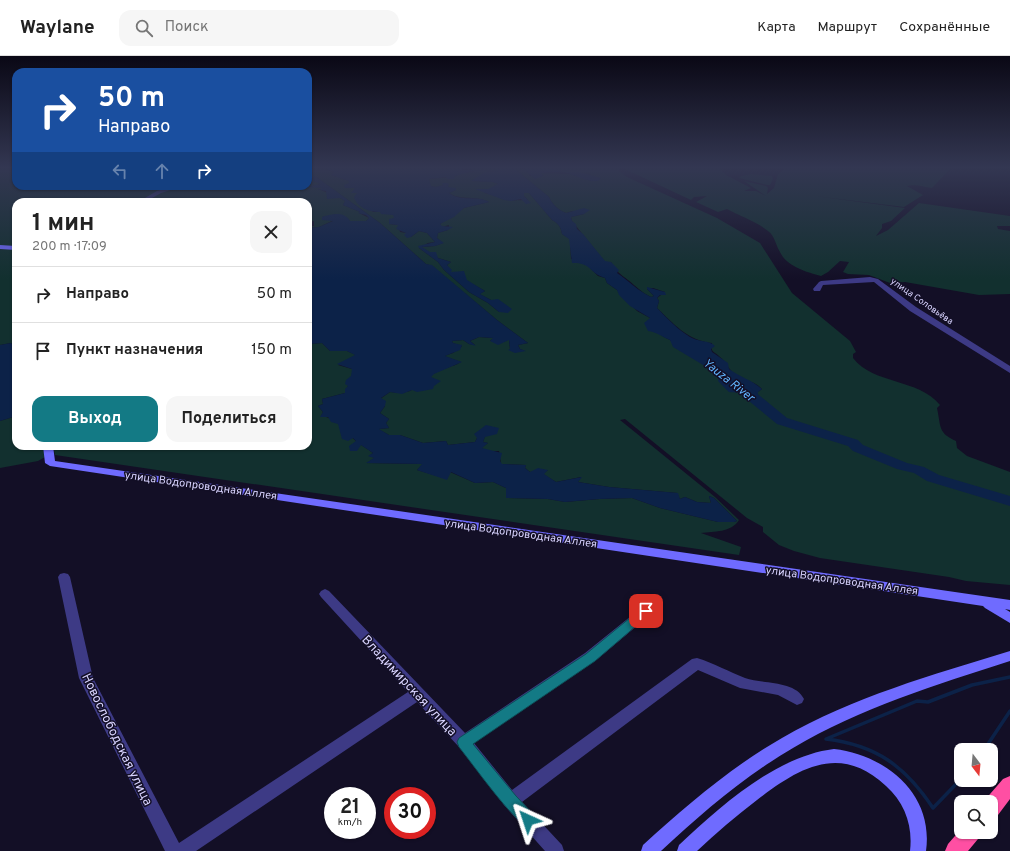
<!DOCTYPE html>
<html lang="ru">
<head>
<meta charset="utf-8">
<style>
  body { margin:0; font-family:Overpass,sans-serif; background:#f6f6f6; color:#222; height:100vh; display:flex; flex-direction:column; font-size:15px; white-space:nowrap }
  * { box-sizing:border-box; margin:0 }
  p { font-size:13px; color:#767676 }
  .icon { flex:none; width:22px; height:22px; fill:none; stroke:currentColor; stroke-width:2; stroke-linecap:round; stroke-linejoin:round }
  .map { position:relative; flex:1; overflow:hidden }
  .sheet { position:absolute; left:12px; top:142px; width:300px; height:252px; display:flex; flex-direction:column; background:#fff; border-radius:12px; box-shadow:0 1px 3px #0004 }
  .sheet>* { flex:none }
  .hud { position:absolute; left:12px; top:12px; width:300px; height:122px; border-radius:12px; box-shadow:0 1px 3px #0004; background:#1a4fa0; color:#fff; overflow:hidden }
  .needle { width:26px; rotate:164deg }
  .tools { position:absolute; left:954px; top:687px; display:grid; gap:8px }
  .tools a { display:grid; place-items:center; width:44px; height:44px; border-radius:8px; background:#fff; box-shadow:0 1px 3px #0004; font-size:20px }
  .speed { position:absolute; left:324px; top:731px; display:flex; gap:8px; font-size:20px; font-weight:700; text-align:center }
  .speed>* { display:grid; place-content:center; width:52px; height:52px; border-radius:50%; background:#fff; box-shadow:0 1px 3px #0004; line-height:1 }
  .speed small { font-size:10px; font-weight:400 }
  .speed .limit { border:6px solid #d22; background:#fff; color:#111 }
  .pin { position:absolute; display:grid; place-items:center; width:34px; height:34px; color:#fff; margin:-17px; border-radius:8px; box-shadow:0 2px 6px #0006 }
  .me { position:absolute; width:44px; margin:-22px; rotate:318deg; stroke-linejoin:round; filter:drop-shadow(0 0 3px #0008) }
  .turn { display:flex; align-items:center; gap:14px; height:84px; padding:0 20px; font-size:18px }
  .turn .icon { width:52px; height:52px; stroke-width:2.5 }
  .turn b { display:block; font-size:28px; line-height:34px }
  .lanes { display:flex; align-items:center; height:38px; padding:0 20px; background:#0003; justify-content:center; gap:20px; direction:ltr }
  .lanes .off { opacity:.35 }
  .round { display:grid; place-items:center; flex:none; width:42px; height:42px; border-radius:12px; background:#f6f6f6 }
  .overview { display:flex; align-items:center; justify-content:space-between; height:68px; padding:0 20px }
  h1 { font-size:24px; font-weight:700; line-height:30px }
  .cta { display:flex; gap:8px; margin-top:auto; padding:8px 20px }
  .cta a { flex:1; height:46px; border-radius:12px; background:#137a85; color:#fff; font-size:16px; font-weight:700; line-height:46px; text-align:center }
  .cta a+a { background:#f6f6f6; color:#222 }
  ul { padding:0; list-style:none }
  li { display:flex; align-items:center; gap:12px; height:56px; padding:0 20px; border-top:1px solid #e0e0e0 }
  li div { flex:1 }
  li b { display:block; font-size:15px }
  li em { font-style:normal }
  header { display:flex; align-items:center; gap:24px; box-sizing:border-box; height:56px; padding:0 20px; background:#fff; border-bottom:1px solid #e0e0e0 }
  header strong { font-size:19px }
  nav { display:flex; gap:22px; margin-inline-start:auto; font-size:14px }
  .search { width:280px; height:36px; background:#f6f6f6; display:flex; align-items:center; gap:10px; box-sizing:border-box; padding:0 14px; border-radius:12px; color:#767676; font-size:15px }
  .map>svg:first-child { display:block }
  .green { fill:#12302f }
  .water { fill:#0c2248 }
  .lines { fill:none; stroke-linecap:round; stroke-linejoin:round }
  .stream { stroke:#0c2248; stroke-width:3.5 }
  .river { fill:#0c2248; fill-rule:evenodd }
  .street { fill:#3d3a85; fill-rule:evenodd }
  .secondary { fill:#6f6bff; fill-rule:evenodd }
  .highway { fill:#ff4fa3; fill-rule:evenodd }
  .route { fill:#137a85; stroke:#0c4f56 }
  .labels { text-anchor:middle; stroke-width:3; stroke-linejoin:round; paint-order:stroke }
  .far-street-label { font-size:9px; fill:#d9d4ff; stroke:#130f26 }
  .street-label { font-size:11px; fill:#d9d4ff; stroke:#130f26 }
  .water-label { font-size:12px; font-style:italic; fill:#62b6ff; stroke:#130f26 }
  .near-street-label { font-size:13px; fill:#d9d4ff; stroke:#130f26 }
</style>
</head>
<body>
<header>
<strong>Waylane</strong>
<div class="search"><svg class="icon" aria-label="search" viewBox="0 0 24 24"><circle cx="10" cy="10" r="6"/><path d="M15 15l6 6"/></svg>Поиск</div>
<nav><a>Карта</a><a>Маршрут</a><a>Сохранённые</a></nav>
</header>
<div class="map">
<svg width="1010" height="795" viewBox="0 0 1010 795">
  <rect width="100%" height="100%" fill="#130f26"/>
  <path class="green" d="M 0,112 L 16,112 L 16,130 L 308,130 L 308,112 L 324,112 L 334,117 L 331,119 L 349,125 L 349,131 L 356,132 L 357,137 L 373,156 L 381,156 L 394,159 L 394,163 L 389,168 L 398,169 L 400,176 L 406,177 L 411,181 L 419,175 L 427,177 L 435,186 L 428,187 L 419,192 L 438,206 L 444,214 L 469,236 L 488,247 L 499,256 L 491,244 L 479,238 L 485,235 L 451,216 L 447,209 L 451,206 L 438,202 L 421,191 L 435,190 L 443,187 L 437,182 L 438,177 L 448,174 L 449,169 L 442,171 L 440,168 L 464,152 L 489,146 C 477,139 461,145 449,137 L 456,134 L 444,129 L 436,131 L 430,130 L 429,123 L 453,121 L 463,117 L 476,115 L 472,113 L 461,113 L 464,112 L 496,112 L 496,115 L 488,115 L 472,125 L 493,126 L 498,128 L 484,137 C 492,138 498,142 506,144 C 509,145 524,144 528,144 L 524,140 L 524,137 L 529,137 L 552,164 C 558,167 561,171 562,178 L 570,183 L 571,203 L 586,208 L 598,220 L 605,222 L 607,227 L 617,234 L 637,255 L 650,262 C 655,273 658,279 670,284 L 749,342 L 762,333 C 753,324 747,326 737,320 C 729,315 727,307 720,301 C 714,295 710,297 712,287 C 688,285 673,267 657,252 L 659,245 L 657,242 L 665,236 L 653,232 L 647,233 L 654,240 L 651,241 C 642,237 636,230 628,224 C 620,218 616,215 611,206 L 605,206 L 572,165 L 571,161 L 584,158 L 572,155 L 566,157 C 558,154 552,148 549,141 L 514,112 L 525,113 L 530,120 L 543,120 L 541,117 L 570,118 L 592,125 L 600,122 L 588,120 L 591,118 L 563,116 L 554,112 L 619,112 L 619,115 L 627,121 L 717,162 L 760,187 L 792,237 L 850,285 L 856,296 L 853,298 L 853,302 C 874,329 918,322 940,349 L 937,352 C 941,371 938,377 956,385 L 957,392 L 967,400 L 1010,416 L 1010,529 L 966,525 L 949,521 L 820,502 L 794,495 L 779,489 L 763,476 L 763,471 L 747,462 L 625,363 L 620,364 L 715,441 L 739,464 C 731,477 714,475 701,477 L 741,491 L 739,499 L 55,399 L 53,390 L 308,390 L 308,288 L 322,287 L 330,295 L 347,295 L 356,299 L 338,309 L 352,313 L 352,320 L 345,337 L 322,343 L 323,348 L 318,350 L 323,356 L 321,360 C 338,362 345,376 357,386 C 362,390 368,393 373,397 L 369,400 L 375,402 L 367,407 L 423,408 L 417,414 L 447,423 L 450,416 L 475,427 L 493,426 L 506,432 L 506,442 L 548,443 L 565,446 L 599,443 L 632,442 L 660,452 L 718,466 L 734,466 L 737,465 L 714,442 L 709,440 L 711,447 L 697,446 L 685,441 L 680,443 L 677,437 L 609,431 L 578,426 L 581,421 L 556,426 L 543,418 L 548,414 L 530,416 L 525,412 L 526,409 L 501,408 L 499,395 L 489,395 L 481,392 L 488,387 L 483,386 L 485,380 L 497,378 L 477,382 L 475,386 L 448,389 L 446,385 L 423,387 L 400,379 L 389,379 L 378,373 L 389,372 L 386,367 L 389,363 L 380,357 L 385,350 L 380,343 L 390,336 C 416,340 416,328 435,317 C 443,312 453,311 461,306 L 444,300 L 453,297 L 462,290 L 453,287 L 452,285 L 463,284 L 469,288 L 475,289 L 470,285 L 479,281 L 494,282 L 490,285 L 509,284 L 510,293 L 509,294 L 525,295 L 520,293 L 518,289 L 528,287 L 497,264 L 432,210 L 426,208 L 380,167 L 315,120 L 321,128 L 309,131 L 321,131 L 321,133 L 318,133 L 340,142 L 345,145 L 343,149 L 360,156 L 359,157 L 369,162 L 366,165 L 350,165 L 338,158 L 322,161 L 334,164 L 319,171 L 308,172 L 308,170 L 314,170 L 314,165 L 308,166 L 308,146 L 16,146 L 16,293 L 11,287 L 0,289 Z
    M 625,112 L 719,112 L 726,119 L 751,132 L 744,135 L 756,135 L 766,140 L 744,125 L 766,130 L 768,132 L 767,138 L 774,132 L 778,118 L 784,114 L 783,112 L 951,112 L 932,132 C 923,131 916,128 907,130 L 923,139 L 904,151 L 815,140 L 905,152 L 891,165 L 882,168 L 882,172 L 876,180 L 888,174 L 919,147 L 1010,160 L 1010,170 L 997,170 L 998,173 L 1010,175 L 1010,238 L 979,239 L 905,226 L 890,227 L 869,219 L 848,218 L 843,216 L 849,206 L 840,205 L 828,216 L 821,220 C 807,216 787,211 780,196 C 776,190 775,180 768,175 C 759,167 738,159 727,153 L 718,156 L 696,146 L 707,140 L 694,141 L 691,144 L 629,115 Z
    M 751,118 L 772,120 L 773,123 L 770,129 L 767,129 L 739,122 L 741,120 Z
    M 16,360 L 16,390 L 44,390 L 45,401 L 38,405 L 0,412 L 0,365 Z"/>
  <path class="water" d="M 324,112 L 464,112 L 462,114 L 476,114 L 455,120 L 454,123 L 447,123 L 446,121 L 429,123 L 431,130 L 436,131 L 443,129 L 442,127 L 448,127 L 449,129 L 448,131 L 456,132 L 456,134 L 449,137 C 460,146 478,139 489,146 L 464,152 L 454,161 L 440,168 L 442,170 L 453,171 L 448,174 L 438,177 L 437,182 L 444,187 L 435,190 L 422,191 L 430,196 L 436,196 L 438,202 L 451,206 L 447,209 L 452,214 L 451,216 L 464,215 L 467,224 L 485,235 L 480,238 L 491,244 L 498,243 L 512,253 L 508,257 L 499,256 L 488,247 L 469,236 L 444,214 L 438,206 L 419,192 L 418,190 L 435,186 L 427,177 L 419,175 L 411,181 L 407,182 L 404,179 L 406,177 L 396,173 L 398,169 L 389,168 L 389,163 L 394,162 L 393,159 L 381,158 L 380,156 C 370,156 357,152 354,141 L 357,137 L 351,137 L 355,132 L 345,132 L 344,129 L 349,127 L 349,125 L 331,119 L 334,116 Z
    M 496,112 L 514,112 L 549,141 C 552,148 558,154 566,157 L 584,152 L 590,154 L 584,158 L 571,161 L 572,165 L 576,168 L 577,173 L 583,178 L 605,205 L 611,206 L 619,214 L 617,217 C 629,225 638,235 651,241 L 654,240 L 647,233 L 647,231 L 665,236 L 666,239 L 660,239 L 657,242 L 659,245 L 657,252 C 667,262 677,273 690,281 C 698,286 709,284 715,290 L 711,293 L 712,296 L 728,307 L 729,313 C 740,321 752,324 762,333 L 758,336 L 758,345 L 749,342 L 742,337 L 729,336 L 718,325 L 720,319 L 673,291 L 670,284 C 662,281 657,276 648,275 L 644,267 L 650,262 L 630,250 L 619,239 L 617,234 L 607,227 L 605,222 C 589,217 591,206 572,207 L 569,183 L 562,178 C 561,171 558,167 552,164 L 529,137 L 524,137 L 524,140 L 531,147 L 526,148 L 521,143 L 511,145 L 504,144 L 475,133 L 488,133 L 498,128 L 493,126 L 471,125 L 485,116 L 496,115 Z
    M 522,112 L 554,112 L 563,116 L 579,116 L 601,122 L 598,125 C 589,126 579,121 570,118 C 562,115 550,117 541,117 L 543,120 L 535,123 Z
    M 310,120 L 315,120 L 380,167 L 426,208 L 432,209 L 497,264 L 528,287 L 518,289 L 520,293 L 526,295 L 515,297 L 508,294 L 510,293 L 509,284 L 498,289 L 490,285 L 493,282 L 479,281 L 470,285 L 476,290 L 469,288 L 463,284 L 452,285 L 453,287 L 462,289 L 460,294 L 445,300 L 462,306 L 434,318 L 431,321 L 441,325 L 434,330 L 433,333 L 417,336 L 412,334 L 402,338 L 390,336 L 381,342 L 386,345 L 385,350 L 380,357 L 389,363 L 386,367 L 389,372 L 379,373 L 389,379 L 400,379 L 423,387 L 446,385 L 448,389 L 475,386 L 477,382 L 474,378 L 486,369 L 499,372 L 497,378 L 485,381 L 483,386 L 488,387 L 482,392 L 502,397 L 500,405 L 502,408 L 526,409 L 525,412 L 530,416 L 538,412 L 548,414 L 544,418 L 556,426 L 582,421 L 578,426 L 609,431 L 678,437 L 680,443 L 685,441 L 697,446 L 711,447 L 709,440 L 714,442 L 737,465 L 734,466 L 718,466 L 660,452 L 632,442 L 599,443 L 565,446 L 548,443 L 506,442 L 506,432 L 493,426 L 475,427 L 451,416 L 447,424 L 417,414 L 422,408 L 366,407 L 374,402 L 368,400 L 373,397 L 361,389 L 357,395 L 350,395 L 349,390 L 356,385 L 353,382 L 348,385 L 342,383 L 338,368 L 331,366 L 328,361 L 320,361 L 323,356 L 318,350 L 323,348 L 322,343 L 345,337 L 345,333 L 348,330 L 345,328 L 346,324 L 351,320 L 352,313 L 337,308 L 355,299 L 347,295 L 330,295 L 322,287 L 308,288 L 308,172 L 319,171 L 333,165 L 322,164 L 322,161 C 332,158 344,155 350,165 L 366,165 L 369,162 L 366,159 L 358,157 L 360,156 L 343,149 L 345,145 L 340,142 L 327,143 L 326,135 L 316,133 L 321,133 L 321,132 L 308,131 L 320,128 L 309,123 Z
    M 11,287 L 16,293 L 16,360 L 0,365 L 0,289 Z"/>
  <g class="lines">
    <path class="stream" d="M 984,694 L 1010,655
      M 961,723 L 933,752 C 905,710 876,689 826,683 L 917,645 L 928,646 L 972,629 L 1010,621"/>
    <path class="river" d="M 743,329 L 748,330 L 787,362 L 858,384 L 863,389 L 907,407 L 924,411 L 939,419 L 1010,440 L 1010,450 L 927,425 L 914,417 L 897,413 L 853,395 L 848,390 L 777,368 L 738,336 L 736,333 L 738,330 Z"/>
    <path class="street" d="M 174,130 L 183,130 L 161,137 L 145,146 L 138,146 L 157,135 Z
      M 870,221 L 878,223 L 916,251 L 1010,310 L 1010,317 L 910,255 L 874,226 L 823,229 L 820,235 L 814,235 L 813,233 L 819,226 L 821,225 Z
      M 64,517 L 68,518 L 70,521 L 93,622 L 179,787 L 408,636 L 321,541 L 319,538 L 321,535 L 325,533 L 329,535 L 465,677 L 585,597 L 641,552 L 646,550 L 651,552 L 652,555 L 651,558 L 595,605 L 474,687 L 512,734 L 692,603 L 697,602 C 714,607 729,616 745,622 C 762,628 795,624 804,643 L 802,647 L 797,649 L 778,639 L 740,632 L 698,614 L 522,746 L 562,789 L 564,795 L 545,795 L 505,750 L 459,691 L 417,646 L 196,795 L 165,795 L 79,622 L 58,521 L 60,518 Z"/>
    <path class="secondary" d="M 0,189 L 16,190 L 16,194 L 0,193 Z
      M 43,390 L 53,390 L 55,405 L 1010,544 L 1010,554 L 1005,553 L 1010,556 L 1010,567 L 985,552 L 983,550 L 50,410 L 45,407 Z
      M 1010,595 L 1010,605 C 936,629 860,652 793,692 C 745,720 702,757 661,795 L 641,795 L 643,789 C 686,750 731,711 782,682 C 853,641 932,619 1010,595 Z
      M 834,693 C 886,699 934,738 926,795 L 910,795 C 913,770 905,747 886,730 C 840,687 799,712 757,744 C 736,760 716,777 697,795 L 677,795 L 679,789 C 721,750 776,700 834,693 Z"/>
    <path class="highway" d="M 1010,720 L 1010,743 L 998,759 L 991,761 L 991,746 L 984,745 L 1003,723 Z
      M 961,773 L 961,776 L 981,776 L 978,783 L 968,795 L 945,795 L 948,788 Z"/>
  </g>
  <linearGradient id="sky" x2="0" y2="1"><stop stop-color="#0a0815"/><stop offset="0.5" stop-color="#333752"/><stop offset="1" stop-color="#333752" stop-opacity="0"/></linearGradient>
  <rect width="1010" height="223" fill="url(#sky)"/>
  <path class="route" d="M 646,551 L 650,552 L 652,555 L 650,558 L 595,605 L 473,688 L 516,740 L 534,759 L 536,764 L 534,769 L 528,771 C 513,765 472,707 459,691 L 457,686 L 459,682 L 586,598 L 642,552 Z"/>
  <g class="labels">
    <g class="far-street-label">
      <text transform="translate(922 245) rotate(35)" y="3">улица Соловьёва</text>
    </g>
    <g class="street-label">
      <text transform="translate(201 429) rotate(8)" y="4">улица Водопроводная Аллея</text>
      <text transform="translate(521 477) rotate(8)" y="4">улица Водопроводная Аллея</text>
      <text transform="translate(842 524) rotate(8)" y="4">улица Водопроводная Аллея</text>
    </g>
    <g class="water-label">
      <text transform="translate(729 324) rotate(38)" y="4">Yauza River</text>
    </g>
    <g class="near-street-label">
      <text transform="translate(410 629) rotate(47)" y="5">Владимирская улица</text>
      <text transform="translate(118 683) rotate(64)" y="5">Новослободская улица</text>
    </g>
  </g>
</svg>
<div class="tools">
<a><svg class="needle" viewBox="-14 -14 28 28"><path d="M0-13l5 13h-10z" fill="#e53935"/><path d="M0 13l5-13h-10z" fill="#767676"/></svg></a>
<a><svg class="icon" aria-label="search" viewBox="0 0 24 24"><circle cx="10" cy="10" r="6"/><path d="M15 15l6 6"/></svg></a>
</div>
<div class="speed"><div>21<small>km/h</small></div><div class="limit">30</div></div>
<div class="pin" style="left:646px;top:555px;background:#d93025"><svg class="icon" aria-label="arrive" viewBox="0 0 24 24"><path d="M6 21V4h12l-3 4 3 4H6"/></svg></div>
<svg class="me" style="left:528px;top:764px" viewBox="-20 -20 40 40"><path d="M0-17L14 15 0 8-14 15z" fill="#137a85" stroke="#fff" stroke-width="4"/></svg>
<div class="hud">
<div class="turn"><svg class="icon" aria-label="right" viewBox="0 0 24 24"><path d="M7 20v-9h11M14 6l5 5-5 5"/></svg><div><b>50 m</b>Направо</div></div>
<div class="lanes"><svg class="icon off" aria-label="left" viewBox="0 0 24 24"><path d="M17 20v-9H6M10 6l-5 5 5 5"/></svg><svg class="icon off" aria-label="ahead" viewBox="0 0 24 24"><path d="M12 20V5M6 11l6-6 6 6"/></svg><svg class="icon" aria-label="right" viewBox="0 0 24 24"><path d="M7 20v-9h11M14 6l5 5-5 5"/></svg></div>
</div>
<section class="sheet">
<div class="overview"><div><h1>1 мин</h1><p>200 m · 17:09</p></div><a class="round"><svg class="icon" aria-label="close" viewBox="0 0 24 24"><path d="M6 6l12 12M18 6L6 18"/></svg></a></div>
<ul>
<li><svg class="icon" aria-label="right" viewBox="0 0 24 24"><path d="M7 20v-9h11M14 6l5 5-5 5"/></svg><div><b>Направо</b></div><em>50 m</em></li>
<li><svg class="icon" aria-label="arrive" viewBox="0 0 24 24"><path d="M6 21V4h12l-3 4 3 4H6"/></svg><div><b>Пункт назначения</b></div><em>150 m</em></li>
</ul>
<div class="cta"><a>Выход</a><a>Поделиться</a></div>
</section>
</div>
</body>
</html>
